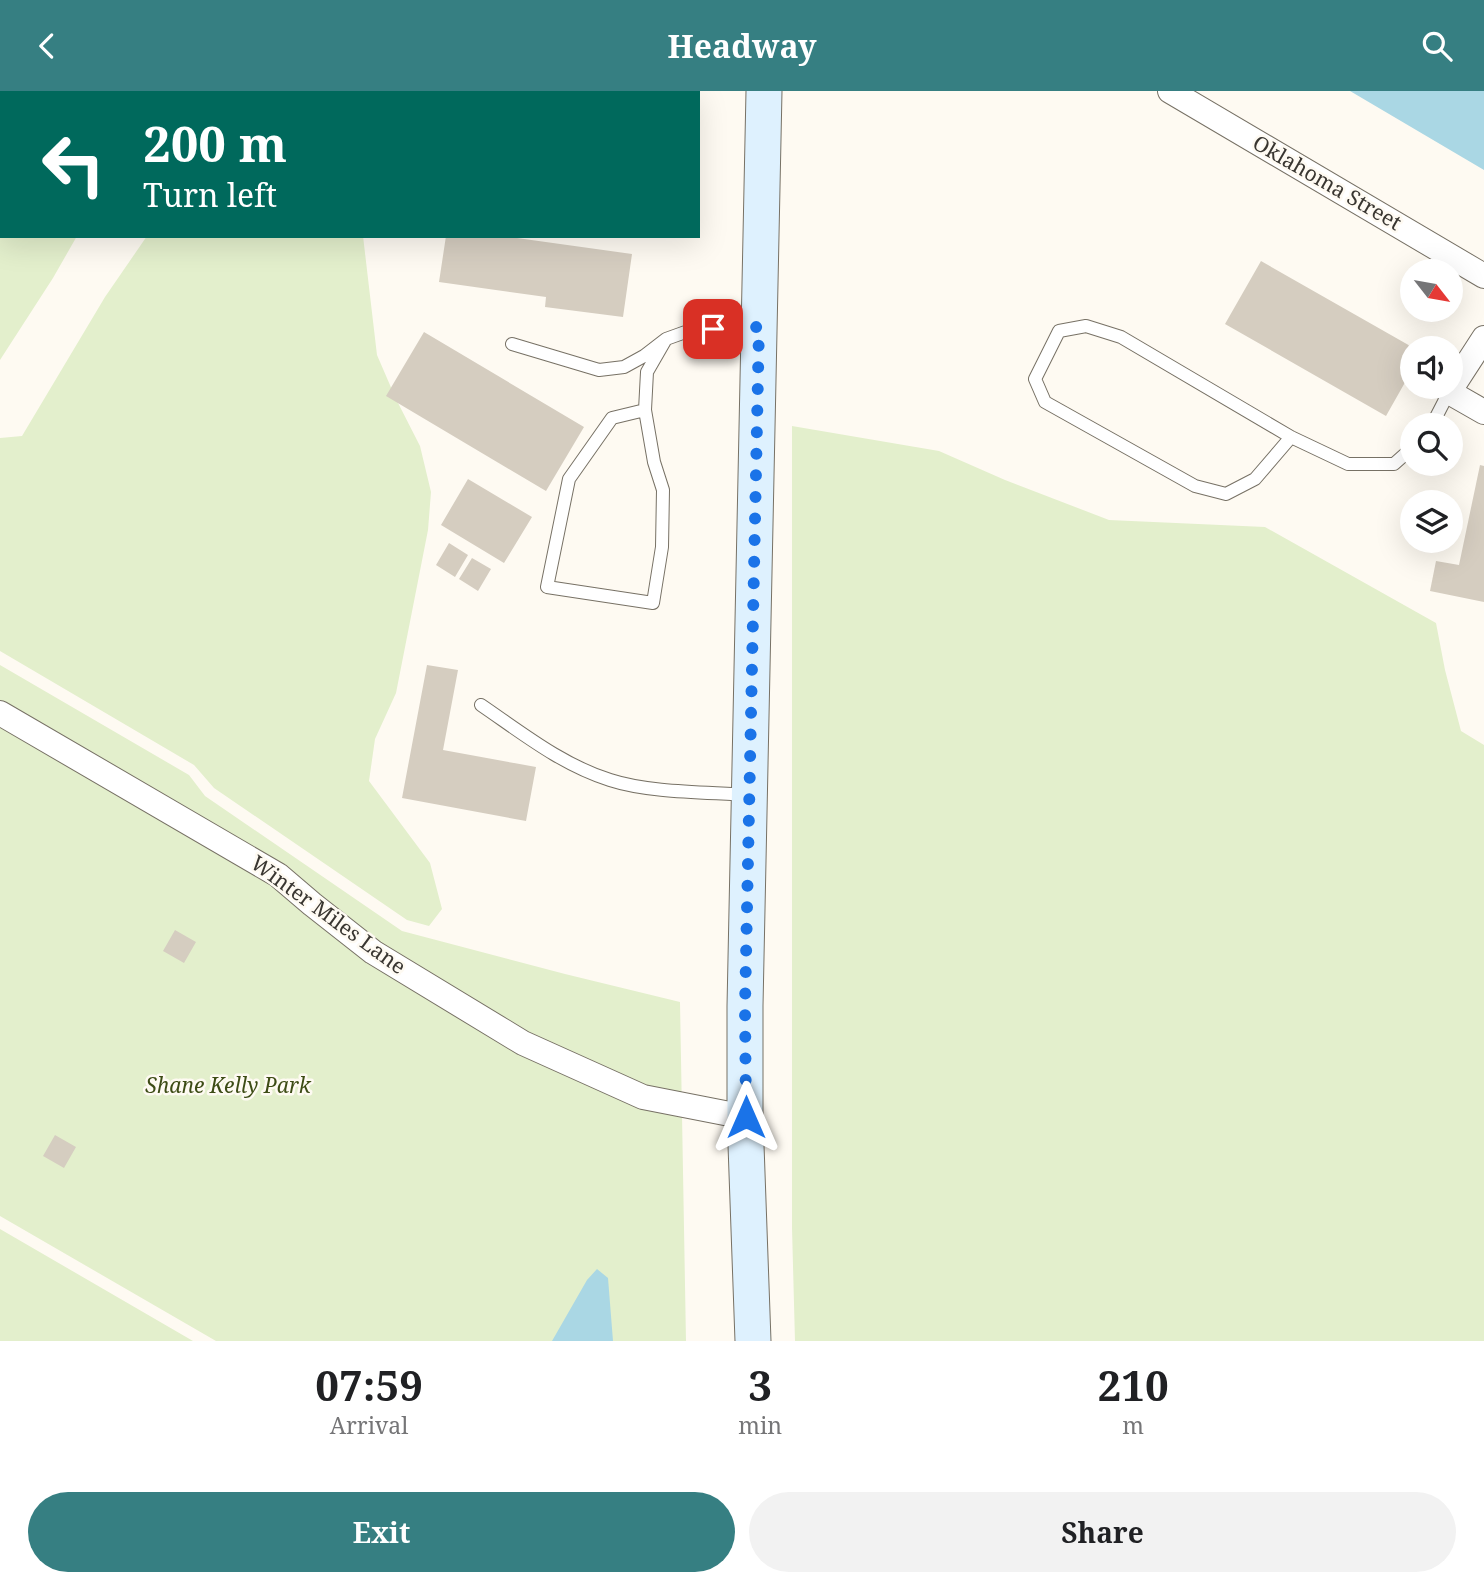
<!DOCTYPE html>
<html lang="en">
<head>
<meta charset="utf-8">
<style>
  body { margin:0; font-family:"Noto Serif",serif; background:#f2f2f2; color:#202124; height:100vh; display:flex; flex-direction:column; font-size:26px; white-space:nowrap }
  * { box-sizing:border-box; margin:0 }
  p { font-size:23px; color:#757577 }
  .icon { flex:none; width:38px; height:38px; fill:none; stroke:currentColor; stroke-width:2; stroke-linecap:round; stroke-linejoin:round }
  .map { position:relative; height:1250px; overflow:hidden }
  .side { display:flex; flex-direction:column; background:#fff; flex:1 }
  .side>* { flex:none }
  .guide { position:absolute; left:0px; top:0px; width:700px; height:147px; box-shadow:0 7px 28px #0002; background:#00695c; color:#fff; overflow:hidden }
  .needle { width:46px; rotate:121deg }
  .controls { position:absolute; left:1400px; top:168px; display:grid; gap:14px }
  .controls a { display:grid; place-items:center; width:63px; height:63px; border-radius:50%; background:#fff; box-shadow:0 7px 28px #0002; font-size:35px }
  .pin { position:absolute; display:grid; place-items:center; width:60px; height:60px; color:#fff; margin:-30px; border-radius:14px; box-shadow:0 4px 10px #0006 }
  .me { position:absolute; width:77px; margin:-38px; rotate:0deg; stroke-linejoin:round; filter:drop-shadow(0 0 5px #0008) }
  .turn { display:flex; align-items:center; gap:24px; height:147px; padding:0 28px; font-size:32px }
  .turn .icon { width:91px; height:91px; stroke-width:2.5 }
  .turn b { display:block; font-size:49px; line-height:60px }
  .eta { display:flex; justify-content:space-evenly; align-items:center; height:119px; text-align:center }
  .eta b { font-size:42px; font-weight:700; line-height:49px }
  .primary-button { display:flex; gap:14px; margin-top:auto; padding:14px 28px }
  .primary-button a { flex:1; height:80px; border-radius:42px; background:#367f82; color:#fff; font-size:28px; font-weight:700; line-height:80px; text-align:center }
  .primary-button a+a { background:#f2f2f2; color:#202124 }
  header { display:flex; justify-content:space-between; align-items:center; height:91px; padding:0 28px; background:#367f82; color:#fff; font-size:32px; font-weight:700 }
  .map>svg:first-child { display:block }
  .green { fill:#e3efcc }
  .water { fill:#aad7e4 }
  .building { fill:#d5cdc0 }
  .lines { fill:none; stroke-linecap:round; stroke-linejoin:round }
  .lane-casing { stroke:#777165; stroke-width:14 }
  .street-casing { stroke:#777165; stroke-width:26 }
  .secondary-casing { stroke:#777165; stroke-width:37 }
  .lane { stroke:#fff; stroke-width:12 }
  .street { stroke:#fff; stroke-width:24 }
  .secondary { stroke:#def1fe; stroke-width:35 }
  .route { stroke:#1a73e8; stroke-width:12; stroke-dasharray:0 21.6 }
  .labels { text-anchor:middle; stroke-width:5; stroke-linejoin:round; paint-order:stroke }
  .street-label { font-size:21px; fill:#393631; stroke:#fefaf2 }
  .park-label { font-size:21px; font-style:italic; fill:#3d4c15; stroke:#fefaf2 }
</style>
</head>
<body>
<header><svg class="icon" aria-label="back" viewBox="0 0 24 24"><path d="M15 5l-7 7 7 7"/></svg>Headway<svg class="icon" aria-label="search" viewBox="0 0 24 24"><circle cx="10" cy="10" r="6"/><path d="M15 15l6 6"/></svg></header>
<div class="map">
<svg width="1484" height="1250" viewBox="0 0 1484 1250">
  <rect width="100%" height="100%" fill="#fefaf2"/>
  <path class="green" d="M 0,0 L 89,0 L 92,2 L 2,2 L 2,145 L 77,145 L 53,187 L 0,269 Z
    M 147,145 L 363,145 L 377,264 L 396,308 L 420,355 L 431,401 L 428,439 L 396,602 L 375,648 L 369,690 L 430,772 L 442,818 L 429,835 L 407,829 L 214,697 L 194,674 L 0,560 L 0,347 L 22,345 L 105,206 Z
    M 792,335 L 939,360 L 1005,389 L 1109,429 L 1265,436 L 1436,532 L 1445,579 L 1461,640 L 1484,654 L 1484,1250 L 795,1250 L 792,1137 Z
    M 0,574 L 189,684 L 205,705 L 402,840 L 565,883 L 680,911 L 686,1250 L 216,1250 L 0,1125 Z
    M 0,1138 L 193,1250 L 0,1250 Z"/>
  <path class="water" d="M 1350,0 L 1484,0 L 1484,79 Z
    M 597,1178 L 608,1187 L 613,1250 L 552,1250 L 587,1189 Z"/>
  <path class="building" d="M 446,145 L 503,145 L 632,163 L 623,226 L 545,216 L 546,206 L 439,191 Z
    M 1261,170 L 1412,256 L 1412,279 L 1386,325 L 1225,233 Z
    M 424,241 L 584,336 L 546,400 L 386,305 Z
    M 1480,374 L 1484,375 L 1484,511 L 1430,500 L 1436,470 L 1459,474 Z
    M 468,388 L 532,426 L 504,472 L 441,434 Z
    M 449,452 L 468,464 L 455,486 L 436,474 Z
    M 472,467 L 491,478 L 478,500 L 459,488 Z
    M 427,574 L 458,579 L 443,659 L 536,676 L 526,730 L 402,707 Z
    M 175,839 L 196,851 L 184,872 L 163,860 Z
    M 55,1044 L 76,1056 L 64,1077 L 43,1065 Z"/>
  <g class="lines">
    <defs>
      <path id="lane" d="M 512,253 L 599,279 L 624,276 L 644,265 L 666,248 L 691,239 L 758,236
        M 645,319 L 612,327 L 569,388 L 547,496 L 653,512 L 662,456 L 663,399 L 654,371 L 645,319 L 647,281 L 666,248
        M 1432,334 L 1449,301
        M 1291,346 L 1255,388 L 1226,403 L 1195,395 L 1045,311 L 1035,288 L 1059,240 L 1086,235 L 1121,246 L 1291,346 L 1348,373 L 1394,373 L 1412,357
        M 481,614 C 522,642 562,674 610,689 C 650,702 707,701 749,704"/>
      <path id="street" d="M 1170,0 L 1484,185
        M 1484,247 L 1449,301 L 1484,321
        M 0,622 L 278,784 L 312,813 L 373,861 L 523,952 L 643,1006 L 745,1026"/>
      <path id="secondary" d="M 753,1250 L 745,1026 L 745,915 L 764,0"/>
    </defs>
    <use href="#lane" class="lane-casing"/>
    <use href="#street" class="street-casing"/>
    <use href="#secondary" class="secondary-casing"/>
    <use href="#lane" class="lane"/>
    <use href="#street" class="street"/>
    <use href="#secondary" class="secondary"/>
  </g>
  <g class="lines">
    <path class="route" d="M 713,238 L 759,236 L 745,915 L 746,1026"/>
  </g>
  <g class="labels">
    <g class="street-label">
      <text transform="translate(1327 92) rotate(30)" y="7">Oklahoma Street</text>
      <text transform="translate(328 824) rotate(36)" y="7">Winter Miles Lane</text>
    </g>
    <g class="park-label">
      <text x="228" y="1002">Shane Kelly Park</text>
    </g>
  </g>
</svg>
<div class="controls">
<a><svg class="needle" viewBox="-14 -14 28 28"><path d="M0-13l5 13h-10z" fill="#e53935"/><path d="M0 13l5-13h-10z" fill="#757577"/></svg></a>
<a><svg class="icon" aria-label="sound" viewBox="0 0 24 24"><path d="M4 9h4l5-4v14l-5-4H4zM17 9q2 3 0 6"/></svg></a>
<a><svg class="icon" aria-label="search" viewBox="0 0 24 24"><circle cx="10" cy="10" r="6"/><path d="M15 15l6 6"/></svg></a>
<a><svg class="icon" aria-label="layers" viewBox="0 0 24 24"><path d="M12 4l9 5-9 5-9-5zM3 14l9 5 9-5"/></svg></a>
</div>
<div class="pin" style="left:713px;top:238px;background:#d93025"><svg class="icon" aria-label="arrive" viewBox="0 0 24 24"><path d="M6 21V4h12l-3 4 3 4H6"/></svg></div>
<svg class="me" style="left:746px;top:1026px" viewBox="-20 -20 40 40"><path d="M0-17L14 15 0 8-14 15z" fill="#1a73e8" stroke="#fff" stroke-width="4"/></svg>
<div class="guide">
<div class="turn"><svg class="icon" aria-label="left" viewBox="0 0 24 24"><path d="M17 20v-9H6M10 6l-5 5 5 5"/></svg><div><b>200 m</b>Turn left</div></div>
</div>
</div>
<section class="side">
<div class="eta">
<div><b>07:59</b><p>Arrival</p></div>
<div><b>3</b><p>min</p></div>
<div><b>210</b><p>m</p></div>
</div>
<div class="primary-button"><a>Exit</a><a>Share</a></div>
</section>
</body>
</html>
